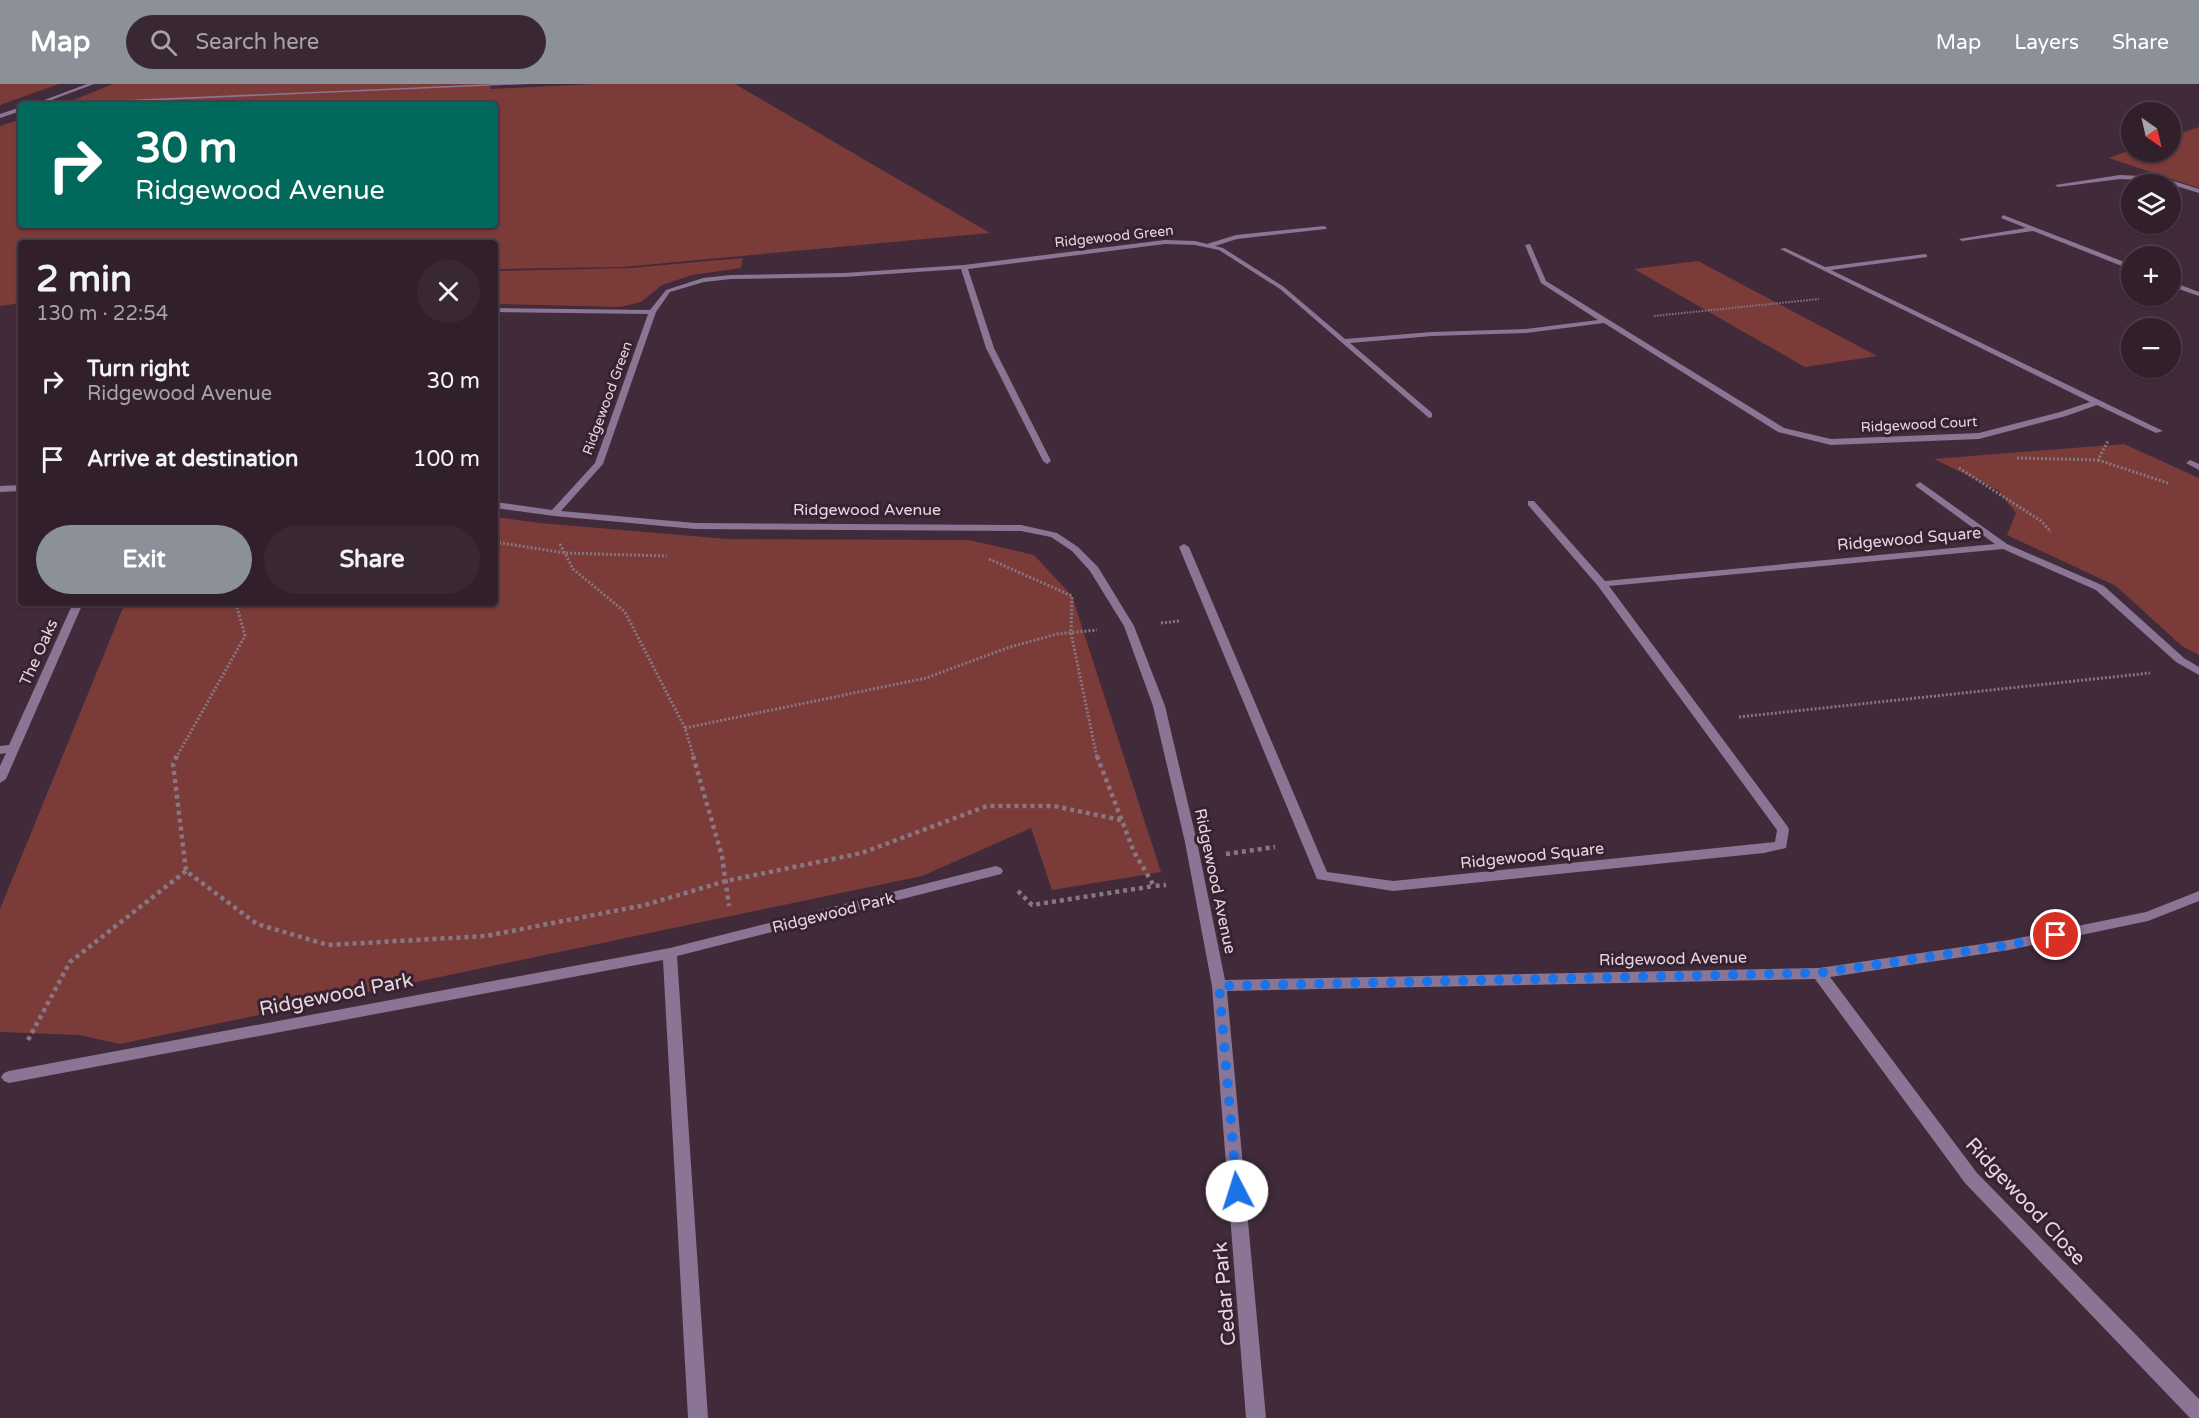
<!DOCTYPE html>
<html lang="en">
<head>
<meta charset="utf-8">
<style>
  body { margin:0; font-family:"Varela Round",sans-serif; background:#392834; color:#f1f3f6; height:100vh; display:flex; flex-direction:column; font-size:22px; white-space:nowrap }
  * { box-sizing:border-box; margin:0 }
  p { font-size:20px; color:#a8a3a9 }
  .icon { flex:none; width:33px; height:33px; fill:none; stroke:currentColor; stroke-width:2; stroke-linecap:round; stroke-linejoin:round }
  .map { position:relative; flex:1; overflow:hidden }
  .side { position:absolute; left:18px; top:156px; width:480px; height:366px; display:flex; flex-direction:column; background:#31202c; border-radius:6px; box-shadow:0 2px 4px #0004,0 0 0 2px #4c3e48 }
  .side>* { flex:none }
  .top-card { position:absolute; left:18px; top:18px; width:480px; height:126px; border-radius:6px; box-shadow:0 2px 4px #0004,0 0 0 2px #4c3e48; background:#00695c; color:#fff; overflow:hidden }
  .needle { width:39px; rotate:146deg }
  .controls { position:absolute; left:2121px; top:18px; display:grid; gap:12px }
  .controls a { display:grid; place-items:center; width:60px; height:60px; border-radius:50%; background:#31202c; box-shadow:0 2px 4px #0004,0 0 0 2px #4c3e48; font-size:30px }
  .pin { position:absolute; display:grid; place-items:center; width:51px; height:51px; color:#fff; margin:-26px; border:3px solid #fff; border-radius:50%; box-shadow:0 2px 6px #0007 }
  .me { position:absolute; width:66px; margin:-33px; rotate:355deg; stroke-linejoin:round; filter:drop-shadow(0 0 4px #0008) }
  .turn { display:flex; align-items:center; gap:21px; height:126px; padding:0 18px; font-size:27px }
  .turn .icon { width:78px; height:78px; stroke-width:2.5 }
  .turn b { display:block; font-size:42px; line-height:51px }
  .round { display:grid; place-items:center; flex:none; width:63px; height:63px; border-radius:32px; background:#392834 }
  .overview { display:flex; align-items:center; justify-content:space-between; height:102px; padding:0 18px }
  h1 { font-size:36px; font-weight:700; line-height:45px }
  .action { display:flex; gap:12px; margin-top:auto; padding:12px 18px }
  .action a { flex:1; height:69px; border-radius:36px; background:#8c9099; color:#fff; font-size:24px; font-weight:700; line-height:69px; text-align:center }
  .action a+a { background:#392834; color:#f1f3f6 }
  ul { padding:0; list-style:none }
  li { display:flex; align-items:center; gap:18px; height:78px; padding:0 18px }
  li div { flex:1 }
  li b { display:block; font-size:22px }
  li em { font-style:normal }
  header { display:flex; align-items:center; gap:36px; box-sizing:border-box; height:84px; padding:0 30px; background:#8c9099; color:#fff }
  header strong { font-size:28px }
  nav { display:flex; gap:33px; margin-inline-start:auto; font-size:21px }
  .search { width:420px; height:54px; background:#392834; display:flex; align-items:center; gap:15px; box-sizing:border-box; padding:0 21px; border-radius:33px; color:#a8a3a9; font-size:22px }
  .map>svg:first-child { display:block }
  .green { fill:#7b3b39 }
  .lines { fill:none; stroke-linecap:round; stroke-linejoin:round }
  .path-far2 { stroke:#897683; stroke-width:2; stroke-dasharray:1.5 1.5; stroke-linecap:butt }
  .path-far1 { stroke:#897683; stroke-width:3; stroke-dasharray:2 2; stroke-linecap:butt }
  .path { stroke:#897683; stroke-width:4.5; stroke-dasharray:4 4; stroke-linecap:butt }
  .service { fill:#8a7594; fill-rule:evenodd }
  .minor { fill:#8a7594; fill-rule:evenodd }
  .tertiary { fill:#8a7594; fill-rule:evenodd }
  .route { stroke:#1a73e8; stroke-width:10; stroke-dasharray:0 18 }
  .labels { text-anchor:middle; stroke-width:6; stroke-linejoin:round; paint-order:stroke }
  .far-street-label { font-size:14px; fill:#e5d7e0; stroke:#362230 }
  .street-label { font-size:16px; fill:#e5d7e0; stroke:#362230 }
  .near-street-label { font-size:20px; fill:#e5d7e0; stroke:#362230 }
</style>
</head>
<body>
<header>
<strong>Map</strong>
<div class="search"><svg class="icon" aria-label="search" viewBox="0 0 24 24"><circle cx="10" cy="10" r="6"/><path d="M15 15l6 6"/></svg>Search here</div>
<nav><a>Map</a><a>Layers</a><a>Share</a></nav>
</header>
<div class="map">
<svg width="2199" height="1334" viewBox="0 0 2199 1334">
  <rect width="100%" height="100%" fill="#412b3b"/>
  <path class="green" d="M 0,0 L 59,0 L 0,21 Z
    M 113,0 L 490,0 L 491,5 L 593,0 L 735,0 L 990,149 L 623,183 L 495,185 L 495,159 L 21,159 L 21,219 L 0,222 L 0,42 L 21,35 L 21,141 L 495,141 L 495,21 L 61,21 Z
    M 2199,43 L 2199,104 L 2109,74 L 2131,66 L 2170,68 L 2171,53 Z
    M 743,174 L 741,184 L 692,191 L 662,201 L 641,218 L 620,223 L 495,220 L 495,187 L 630,184 Z
    M 1698,177 L 1877,272 L 1805,283 L 1634,185 Z
    M 2124,360 L 2199,394 L 2199,571 L 2182,562 L 2116,502 L 2007,451 L 2016,429 L 1998,406 L 1934,375 Z
    M 495,433 L 540,439 L 728,455 L 969,456 L 1034,471 L 1072,512 L 1161,788 L 1052,806 L 1031,744 L 922,792 L 120,960 L 79,951 L 0,948 L 0,825 L 125,519 L 495,519 Z"/>
  <g class="lines">
    <path class="path-far2" d="M 1654,232 L 1819,215"/>
    <path class="path-far1" d="M 2017,374 L 2098,376 L 2108,357
      M 2098,376 L 2168,399
      M 1959,384 L 2041,437 L 2051,448
      M 495,458 L 565,469 L 667,472
      M 560,460 L 573,485 L 625,528 L 685,644 L 694,674
      M 989,475 L 1072,512 L 1071,549 L 1097,674
      M 1161,539 L 1180,537
      M 1739,633 L 2150,589
      M 685,644 L 926,594 L 1007,564 L 1057,550 L 1097,546
      M 176,674 L 245,552 L 236,519"/>
    <path class="path" d="M 177,672 L 173,680 L 186,787 L 257,840 L 328,861 L 486,852 L 645,821 L 726,797 L 862,769 L 987,722 L 1054,722 L 1121,736
      M 693,672 L 722,772 L 729,822
      M 1097,672 L 1134,768 L 1154,802 L 1166,801
      M 1226,770 L 1275,763
      M 1018,807 L 1032,821 L 1154,802
      M 28,956 L 70,878 L 186,787"/>
    <path class="service" d="M 493,0 L 530,0 L 48,21 L 34,20 Z"/>
    <path class="minor" d="M 2120,91 L 2161,93 L 2199,105 L 2199,109 L 2160,97 L 2120,95 L 2058,103 L 2055,101 Z
      M 2003,131 L 2132,181 L 2132,186 L 2033,147 L 1962,157 L 1959,155 L 2026,144 L 2001,134 Z
      M 1324,142 L 1327,144 L 1326,145 L 1237,155 L 1215,162 L 1223,164 L 1284,203 L 1345,255 L 1432,248 L 1526,245 L 1598,236 L 1541,199 L 1525,161 L 1530,160 L 1546,197 L 1784,344 L 1831,355 L 1979,349 L 2060,328 L 2090,318 L 1780,165 L 1785,164 L 1825,183 L 1925,170 L 1927,171 L 1927,173 L 1831,186 L 2163,347 L 2156,349 L 2097,321 L 2066,332 L 1979,355 L 1831,361 L 1778,348 L 1604,239 L 1526,249 L 1432,252 L 1350,259 L 1432,329 L 1432,333 L 1429,334 L 1280,205 L 1219,166 L 1195,161 L 1165,160 L 968,185 L 994,264 L 1051,377 L 1047,380 L 1043,377 L 986,264 L 961,185 L 844,193 L 731,195 L 704,198 L 670,208 L 656,228 L 603,380 L 561,427 L 695,439 L 1021,441 L 1057,449 L 1078,463 L 1098,483 L 1134,542 L 1165,622 L 1197,758 L 1225,896 L 1819,884 L 2009,856 L 2146,828 L 2199,807 L 2199,817 L 2148,837 L 2009,866 L 1830,893 L 1977,1089 L 2199,1315 L 2199,1334 L 2190,1334 L 1965,1099 L 1815,895 L 1227,907 L 1266,1334 L 1246,1334 L 1212,902 L 1185,758 L 1153,622 L 1124,542 L 1090,487 L 1072,467 L 1051,453 L 1021,447 L 695,445 L 554,432 L 495,424 L 495,418 L 552,426 L 595,379 L 648,230 L 495,228 L 495,224 L 650,226 L 666,206 L 703,194 L 731,191 L 844,189 L 964,181 L 1165,156 L 1195,157 L 1207,160 L 1236,151 Z
      M 2170,197 L 2199,208 L 2199,212 L 2170,202 Z
      M 2190,376 L 2199,380 L 2199,386 L 2186,379 Z
      M 1920,398 L 2007,460 L 2104,502 L 2184,574 L 2199,583 L 2199,591 L 2176,578 L 2096,506 L 2003,465 L 1609,502 L 1788,743 L 1789,746 L 1786,764 L 1764,769 L 1393,807 L 1317,795 L 1179,463 L 1184,460 L 1189,463 L 1327,788 L 1393,797 L 1775,758 L 1777,746 L 1598,502 L 1528,421 L 1528,417 L 1534,417 L 1605,497 L 1995,460 L 1917,403 L 1915,401 Z
      M 21,401 L 21,407 L 0,408 L 0,402 Z
      M 73,519 L 83,519 L 6,695 L 0,699 L 0,682 L 6,669 L 0,670 L 0,662 L 9,661 Z
      M 996,782 L 1001,784 L 1003,787 L 1001,790 L 677,872 L 708,1334 L 688,1334 L 663,876 L 9,999 L 4,997 L 1,993 L 4,989 L 9,987 L 670,864 Z"/>
    <path class="tertiary" d="M 87,0 L 94,0 L 38,21 L 31,21 Z
      M 21,23 L 21,27 L 0,34 L 0,30 Z"/>
  </g>
  <g class="lines">
    <path class="route" d="M 1237,1107 L 1219,902 L 1819,889 L 2009,861 L 2056,851"/>
  </g>
  <g class="labels">
    <g class="far-street-label">
      <text transform="translate(1114 152) rotate(-6)" y="5">Ridgewood Green</text>
      <text transform="translate(607 314) rotate(-70)" y="5">Ridgewood Green</text>
      <text transform="translate(1919 340) rotate(-3)" y="5">Ridgewood Court</text>
    </g>
    <g class="street-label">
      <text x="867" y="431">Ridgewood Avenue</text>
      <text transform="translate(1909 454) rotate(-5)" y="6">Ridgewood Square</text>
      <text transform="translate(38 568) rotate(-66)" y="6">The Oaks</text>
      <text transform="translate(1532 771) rotate(-6)" y="6">Ridgewood Square</text>
      <text transform="translate(1216 797) rotate(78)" y="6">Ridgewood Avenue</text>
      <text transform="translate(833 828) rotate(-14)" y="6">Ridgewood Park</text>
      <text transform="translate(1673 874) rotate(-1)" y="6">Ridgewood Avenue</text>
    </g>
    <g class="near-street-label">
      <text transform="translate(336 910) rotate(-11)" y="7">Ridgewood Park</text>
      <text transform="translate(2026 1117) rotate(47)" y="7">Ridgewood Close</text>
      <text transform="translate(1224 1210) rotate(-95)" y="7">Cedar Park</text>
    </g>
  </g>
</svg>
<div class="controls">
<a><svg class="needle" viewBox="-14 -14 28 28"><path d="M0-13l5 13h-10z" fill="#e53935"/><path d="M0 13l5-13h-10z" fill="#a8a3a9"/></svg></a>
<a><svg class="icon" aria-label="layers" viewBox="0 0 24 24"><path d="M12 4l9 5-9 5-9-5zM3 14l9 5 9-5"/></svg></a>
<a>+</a>
<a>−</a>
</div>
<div class="pin" style="left:2056px;top:851px;background:#d93025"><svg class="icon" aria-label="arrive" viewBox="0 0 24 24"><path d="M6 21V4h12l-3 4 3 4H6"/></svg></div>
<svg class="me" style="left:1237px;top:1107px" viewBox="-20 -20 40 40"><circle r="19" fill="#fff"/><path d="M0-13L10 11 0 6-10 11z" fill="#1a73e8"/></svg>
<div class="top-card">
<div class="turn"><svg class="icon" aria-label="right" viewBox="0 0 24 24"><path d="M7 20v-9h11M14 6l5 5-5 5"/></svg><div><b>30 m</b>Ridgewood Avenue</div></div>
</div>
<section class="side">
<div class="overview"><div><h1>2 min</h1><p>130 m · 22:54</p></div><a class="round"><svg class="icon" aria-label="close" viewBox="0 0 24 24"><path d="M6 6l12 12M18 6L6 18"/></svg></a></div>
<ul>
<li><svg class="icon" aria-label="right" viewBox="0 0 24 24"><path d="M7 20v-9h11M14 6l5 5-5 5"/></svg><div><b>Turn right</b><p>Ridgewood Avenue</p></div><em>30 m</em></li>
<li><svg class="icon" aria-label="arrive" viewBox="0 0 24 24"><path d="M6 21V4h12l-3 4 3 4H6"/></svg><div><b>Arrive at destination</b></div><em>100 m</em></li>
</ul>
<div class="action"><a>Exit</a><a>Share</a></div>
</section>
</div>
</body>
</html>
